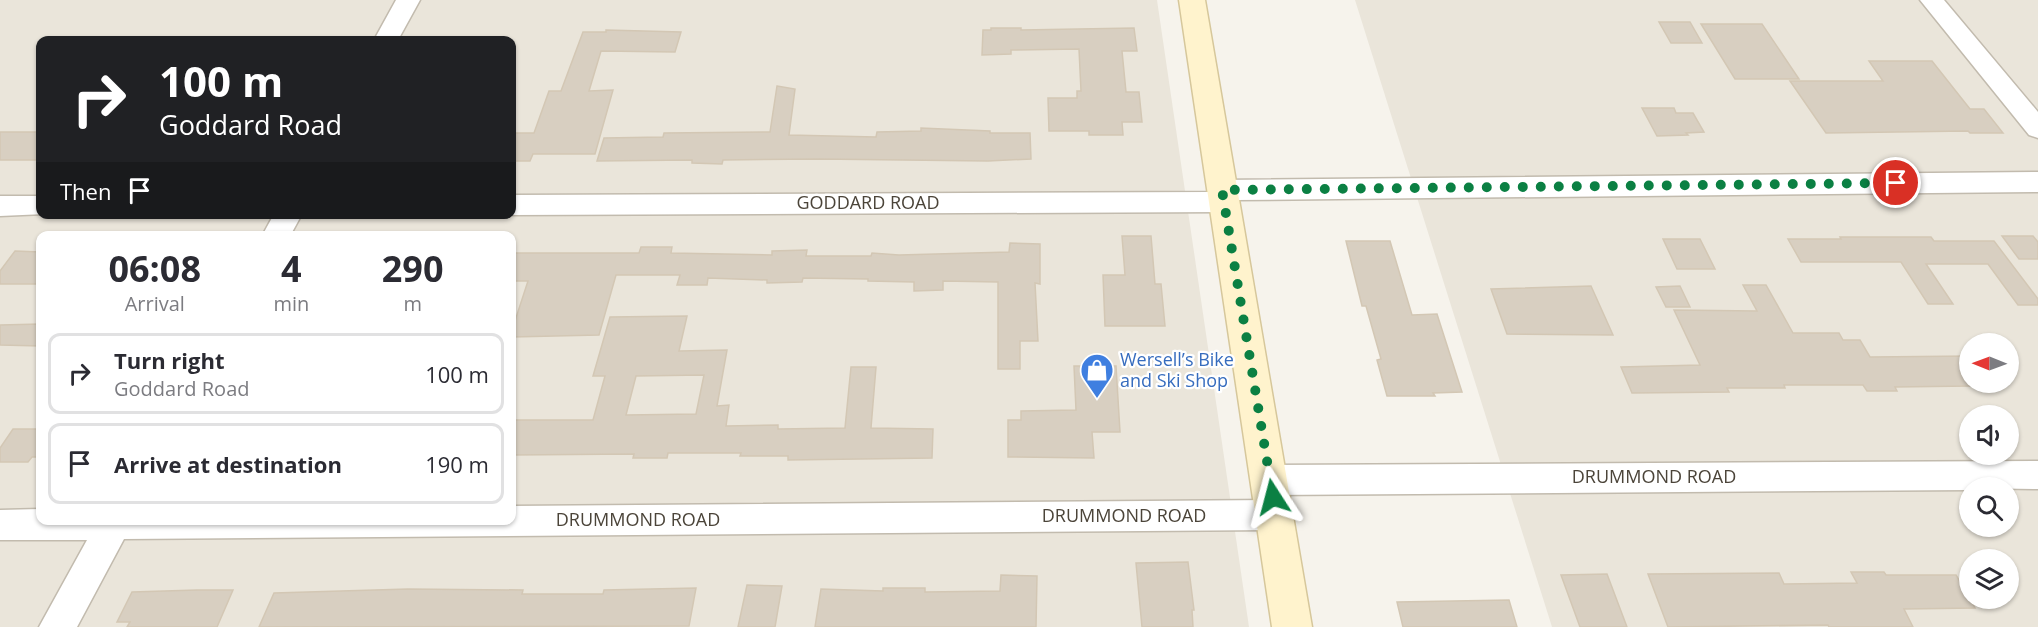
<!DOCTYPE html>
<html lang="en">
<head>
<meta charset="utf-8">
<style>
  body { margin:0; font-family:"Open Sans",sans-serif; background:#f2f2f3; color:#2b2b33; height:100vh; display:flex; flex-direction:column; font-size:22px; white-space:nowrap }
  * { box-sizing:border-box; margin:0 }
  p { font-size:20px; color:#7c7c81 }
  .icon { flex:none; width:33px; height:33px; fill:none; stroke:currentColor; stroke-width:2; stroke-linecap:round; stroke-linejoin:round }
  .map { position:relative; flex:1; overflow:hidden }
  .sheet { position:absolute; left:36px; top:231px; width:480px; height:294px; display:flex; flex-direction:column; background:#fff; border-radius:12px; box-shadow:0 2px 4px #0004 }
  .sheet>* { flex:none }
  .top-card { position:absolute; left:36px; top:36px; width:480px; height:183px; border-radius:12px; box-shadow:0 2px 4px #0004; background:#202124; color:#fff; overflow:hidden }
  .needle { width:39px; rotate:271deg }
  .controls { position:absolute; left:1959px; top:333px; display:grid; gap:12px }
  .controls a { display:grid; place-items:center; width:60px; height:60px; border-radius:50%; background:#fff; box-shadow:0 2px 4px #0004; font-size:30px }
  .pin { position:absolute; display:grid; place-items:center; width:51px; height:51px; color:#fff; margin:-26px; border:3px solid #fff; border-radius:50%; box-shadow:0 2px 6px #0007 }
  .me { position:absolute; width:66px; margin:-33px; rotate:351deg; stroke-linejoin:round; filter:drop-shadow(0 0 4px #0008) }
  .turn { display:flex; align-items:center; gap:21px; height:126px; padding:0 24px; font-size:27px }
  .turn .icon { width:78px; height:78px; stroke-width:2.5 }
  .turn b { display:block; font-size:42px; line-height:51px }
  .then { display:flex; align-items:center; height:57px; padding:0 24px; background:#0003; gap:12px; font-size:22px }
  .eta { display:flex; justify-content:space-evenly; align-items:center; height:102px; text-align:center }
  .eta b { font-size:36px; font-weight:700; line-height:42px }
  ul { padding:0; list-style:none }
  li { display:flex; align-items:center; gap:18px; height:81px; margin:0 12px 9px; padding:0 12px; border:3px solid #e1e1e2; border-radius:12px }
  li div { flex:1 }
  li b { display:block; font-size:22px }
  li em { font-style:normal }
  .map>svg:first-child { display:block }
  .residential { fill:#eae5da; fill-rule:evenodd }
  .building { fill:#d8cfc1; stroke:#d3c7b4; stroke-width:1.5; fill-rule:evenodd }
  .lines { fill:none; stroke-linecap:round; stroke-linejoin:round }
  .minor-casing { stroke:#c2bbae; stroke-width:3 }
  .secondary-casing { stroke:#d6c79b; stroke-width:3 }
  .minor { fill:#fff; fill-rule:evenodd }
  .secondary { fill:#fff3cd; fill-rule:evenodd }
  .route { stroke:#0b8043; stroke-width:10; stroke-dasharray:0 18 }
  .labels { text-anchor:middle; stroke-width:4.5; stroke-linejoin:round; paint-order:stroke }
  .street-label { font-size:18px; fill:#4b4439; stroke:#fff }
  .shop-label { font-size:18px; fill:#366cbe; stroke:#fff; text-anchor:start }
</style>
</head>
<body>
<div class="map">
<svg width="2038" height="627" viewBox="0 0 2038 627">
  <rect width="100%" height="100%" fill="#f6f3ec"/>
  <path class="residential" d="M 0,0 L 1157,0 L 1249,627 L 0,627 ZM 40,40 L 512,40 L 512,214 L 40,214 ZM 40,236 L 512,236 L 512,520 L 40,520 Z
    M 1355,0 L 2038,0 L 2038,627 L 1552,627 ZM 1970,344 L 2008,344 L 2008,382 L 1970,382 ZM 1970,416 L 2008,416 L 2008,454 L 1970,454 ZM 1970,488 L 2008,488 L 2008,526 L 1970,526 ZM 1970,560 L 2008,560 L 2008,598 L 1970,598 Z"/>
  <path class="building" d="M 1659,22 L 1690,22 L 1702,43 L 1671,43 Z
    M 1701,24 L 1762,24 L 1799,79 L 1735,79 Z
    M 991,28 L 1021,28 L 1021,30 L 1134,28 L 1137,51 L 1122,51 L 1126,92 L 1139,92 L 1142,122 L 1122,122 L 1123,135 L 1089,135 L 1089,131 L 1049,131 L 1048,98 L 1077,98 L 1077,91 L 1081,91 L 1079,49 L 1011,50 L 1011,54 L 982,55 L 983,30 L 991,30 Z
    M 606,30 L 681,32 L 675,52 L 601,51 L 589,91 L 613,90 L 595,154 L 533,154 L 530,161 L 512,161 L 512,133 L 534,133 L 549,91 L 561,91 L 583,32 L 606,32 Z
    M 1869,61 L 1932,61 L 1970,109 L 1984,109 L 2003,133 L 1970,133 L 1968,131 L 1826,133 L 1790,81 L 1883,81 Z
    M 777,86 L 795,89 L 789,135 L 876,137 L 877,132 L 921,131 L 921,128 L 990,131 L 990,133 L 1030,133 L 1031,159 L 988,161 L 818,159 L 723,160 L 722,164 L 692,163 L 692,160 L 597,161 L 604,138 L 663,137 L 664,133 L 770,132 Z
    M 1642,108 L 1674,108 L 1676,113 L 1693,113 L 1704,132 L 1686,133 L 1688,135 L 1657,136 Z
    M 0,132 L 40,132 L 40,160 L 0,160 Z
    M 1122,236 L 1151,236 L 1155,284 L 1161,284 L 1165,326 L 1105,326 L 1103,275 L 1125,275 Z
    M 2002,236 L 2033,236 L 2038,242 L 2038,259 L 2019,259 Z
    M 1840,237 L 1931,237 L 1934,241 L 1994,241 L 2038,299 L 2038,305 L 2018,305 L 1988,264 L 1926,264 L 1953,304 L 1928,304 L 1901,262 L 1801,262 L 1788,239 L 1841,239 Z
    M 1663,239 L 1700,239 L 1715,269 L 1677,269 Z
    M 1346,241 L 1390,241 L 1412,315 L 1437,314 L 1462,392 L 1433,393 L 1435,396 L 1387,396 L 1377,360 L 1381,359 L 1366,306 L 1362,306 Z
    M 1010,243 L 1040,244 L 1040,284 L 1035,283 L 1038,341 L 1020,341 L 1020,369 L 998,369 L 998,282 L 943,281 L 943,290 L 914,291 L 914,282 L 868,281 L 868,279 L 803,278 L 802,282 L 767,283 L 767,280 L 708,278 L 707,285 L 677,285 L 680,275 L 616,275 L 599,335 L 512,337 L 512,330 L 528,281 L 512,281 L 512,253 L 639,253 L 641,247 L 672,247 L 671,253 L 772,255 L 772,251 L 807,250 L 806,256 L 871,256 L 872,253 L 899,255 L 1009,252 Z
    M 15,251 L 40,252 L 40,284 L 0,284 L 0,271 Z
    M 1743,285 L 1766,285 L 1793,333 L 1839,333 L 1843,340 L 1860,340 L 1870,357 L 1970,356 L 1970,386 L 1895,387 L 1897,391 L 1867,391 L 1863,385 L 1784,385 L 1785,388 L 1727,388 L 1729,392 L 1632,393 L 1621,367 L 1700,365 L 1674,310 L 1757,311 Z
    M 1591,286 L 1613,335 L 1507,334 L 1491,289 Z
    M 1680,286 L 1690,307 L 1666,307 L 1656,287 Z
    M 687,316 L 679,351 L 727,350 L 717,406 L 729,405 L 726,426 L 778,425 L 778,429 L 845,428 L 851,367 L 876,367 L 871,428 L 933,429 L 932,458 L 788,460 L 788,456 L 740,456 L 741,453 L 668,453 L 667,458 L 633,458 L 634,454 L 512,455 L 512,420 L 593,420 L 605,376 L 593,376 L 610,317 ZM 704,375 L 696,414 L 626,415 L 636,376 Z
    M 40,324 L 40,346 L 0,345 L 0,325 Z
    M 1074,366 L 1116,366 L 1120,432 L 1092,432 L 1094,458 L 1008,457 L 1008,420 L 1021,420 L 1021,411 L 1076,410 Z
    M 13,429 L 40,429 L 40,457 L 32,457 L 28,462 L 0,462 L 0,448 Z
    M 1188,562 L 1194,610 L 1192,610 L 1193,627 L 1142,627 L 1136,563 Z
    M 1851,572 L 1884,572 L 1886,575 L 1956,575 L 1975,608 L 1904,609 L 1913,627 L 1829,627 L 1828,625 L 1668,627 L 1648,574 L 1779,573 L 1784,584 L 1857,583 Z
    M 1607,574 L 1627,627 L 1580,627 L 1561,575 Z
    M 1001,575 L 1037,576 L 1036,627 L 815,627 L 821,589 L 883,591 L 883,588 L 925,588 L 925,592 L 1000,591 Z
    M 747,585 L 782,586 L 775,627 L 738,627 Z
    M 696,588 L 689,626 L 259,627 L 274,593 L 408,589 L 523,590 L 522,594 L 603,594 L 604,590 Z
    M 197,590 L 233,590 L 217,627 L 127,627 L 130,622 L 117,622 L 132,592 Z
    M 1509,600 L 1517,627 L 1403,627 L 1397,602 Z"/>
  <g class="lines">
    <defs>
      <path id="minor" d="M 396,0 L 420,0 L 398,40 L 374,40 Z
        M 1920,0 L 1944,0 L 2038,112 L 2038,138 L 2029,135 Z
        M 2038,172 L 2038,192 L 1236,200 L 1238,202 L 1234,209 L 1224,212 L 512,215 L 511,214 L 512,195 L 1210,192 L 1208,190 L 1212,183 L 1222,180 Z
        M 0,196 L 40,196 L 40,214 L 45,214 L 0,216 Z
        M 274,214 L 302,214 L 290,236 L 262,236 Z
        M 2038,461 L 2038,489 L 1970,488 L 1970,490 L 1270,495 L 1258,490 L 1253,480 L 1258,470 L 1270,465 Z
        M 1275,500 L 1287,504 L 1292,515 L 1287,526 L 1275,530 L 124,539 L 77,627 L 39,627 L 87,540 L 0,540 L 0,510 L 40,509 L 40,520 L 512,520 L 512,506 Z"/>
      <path id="secondary" d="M 1179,0 L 1205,0 L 1312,627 L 1272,627 Z"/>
    </defs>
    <use href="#minor" class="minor-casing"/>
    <use href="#secondary" class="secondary-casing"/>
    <use href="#minor" class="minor"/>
    <use href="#secondary" class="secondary"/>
  </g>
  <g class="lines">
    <path class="route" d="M 1273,497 L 1222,190 L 1896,183"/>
  </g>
  <defs>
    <symbol id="shop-pin" viewBox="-11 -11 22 30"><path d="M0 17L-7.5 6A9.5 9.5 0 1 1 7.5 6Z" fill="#3f7fe0" stroke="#fff"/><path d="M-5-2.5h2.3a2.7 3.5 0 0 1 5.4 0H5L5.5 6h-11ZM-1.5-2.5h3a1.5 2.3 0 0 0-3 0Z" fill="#fff"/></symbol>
  </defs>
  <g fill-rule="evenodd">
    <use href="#shop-pin" x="1078" y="351" width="38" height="52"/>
  </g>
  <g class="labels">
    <g class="street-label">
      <text x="868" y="209">GODDARD ROAD</text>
      <text x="1654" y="483">DRUMMOND ROAD</text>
      <text x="1124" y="522">DRUMMOND ROAD</text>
      <text x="638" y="526">DRUMMOND ROAD</text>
    </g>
    <g class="shop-label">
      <text x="1120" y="366">Wersell’s Bike<tspan x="1120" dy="21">and Ski Shop</tspan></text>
    </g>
  </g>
</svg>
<div class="controls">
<a><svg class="needle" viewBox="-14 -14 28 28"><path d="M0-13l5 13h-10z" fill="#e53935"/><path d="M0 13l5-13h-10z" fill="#7c7c81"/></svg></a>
<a><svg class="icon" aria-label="sound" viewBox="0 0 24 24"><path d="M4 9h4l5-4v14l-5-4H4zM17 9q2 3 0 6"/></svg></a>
<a><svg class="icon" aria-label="search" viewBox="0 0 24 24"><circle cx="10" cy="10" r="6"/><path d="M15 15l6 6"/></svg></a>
<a><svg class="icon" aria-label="layers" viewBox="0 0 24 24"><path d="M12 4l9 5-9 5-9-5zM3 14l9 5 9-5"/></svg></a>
</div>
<div class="pin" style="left:1896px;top:183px;background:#d93025"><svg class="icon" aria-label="arrive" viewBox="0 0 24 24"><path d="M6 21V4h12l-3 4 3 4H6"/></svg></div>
<svg class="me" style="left:1273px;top:497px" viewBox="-20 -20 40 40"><path d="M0-17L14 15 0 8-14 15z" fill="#0b8043" stroke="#fff" stroke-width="4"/></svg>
<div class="top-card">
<div class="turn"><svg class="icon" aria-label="right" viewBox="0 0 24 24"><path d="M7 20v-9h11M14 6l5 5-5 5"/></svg><div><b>100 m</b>Goddard Road</div></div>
<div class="then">Then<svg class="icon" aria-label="arrive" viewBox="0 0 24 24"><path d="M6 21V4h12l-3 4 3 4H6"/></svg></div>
</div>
<section class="sheet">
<div class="eta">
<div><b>06:08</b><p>Arrival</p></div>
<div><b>4</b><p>min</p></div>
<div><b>290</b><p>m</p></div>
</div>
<ul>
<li><svg class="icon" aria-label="right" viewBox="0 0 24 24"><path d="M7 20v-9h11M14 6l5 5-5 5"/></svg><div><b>Turn right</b><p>Goddard Road</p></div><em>100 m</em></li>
<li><svg class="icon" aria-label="arrive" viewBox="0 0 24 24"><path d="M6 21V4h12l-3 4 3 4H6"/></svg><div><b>Arrive at destination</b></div><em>190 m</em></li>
</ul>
</section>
</div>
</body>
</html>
